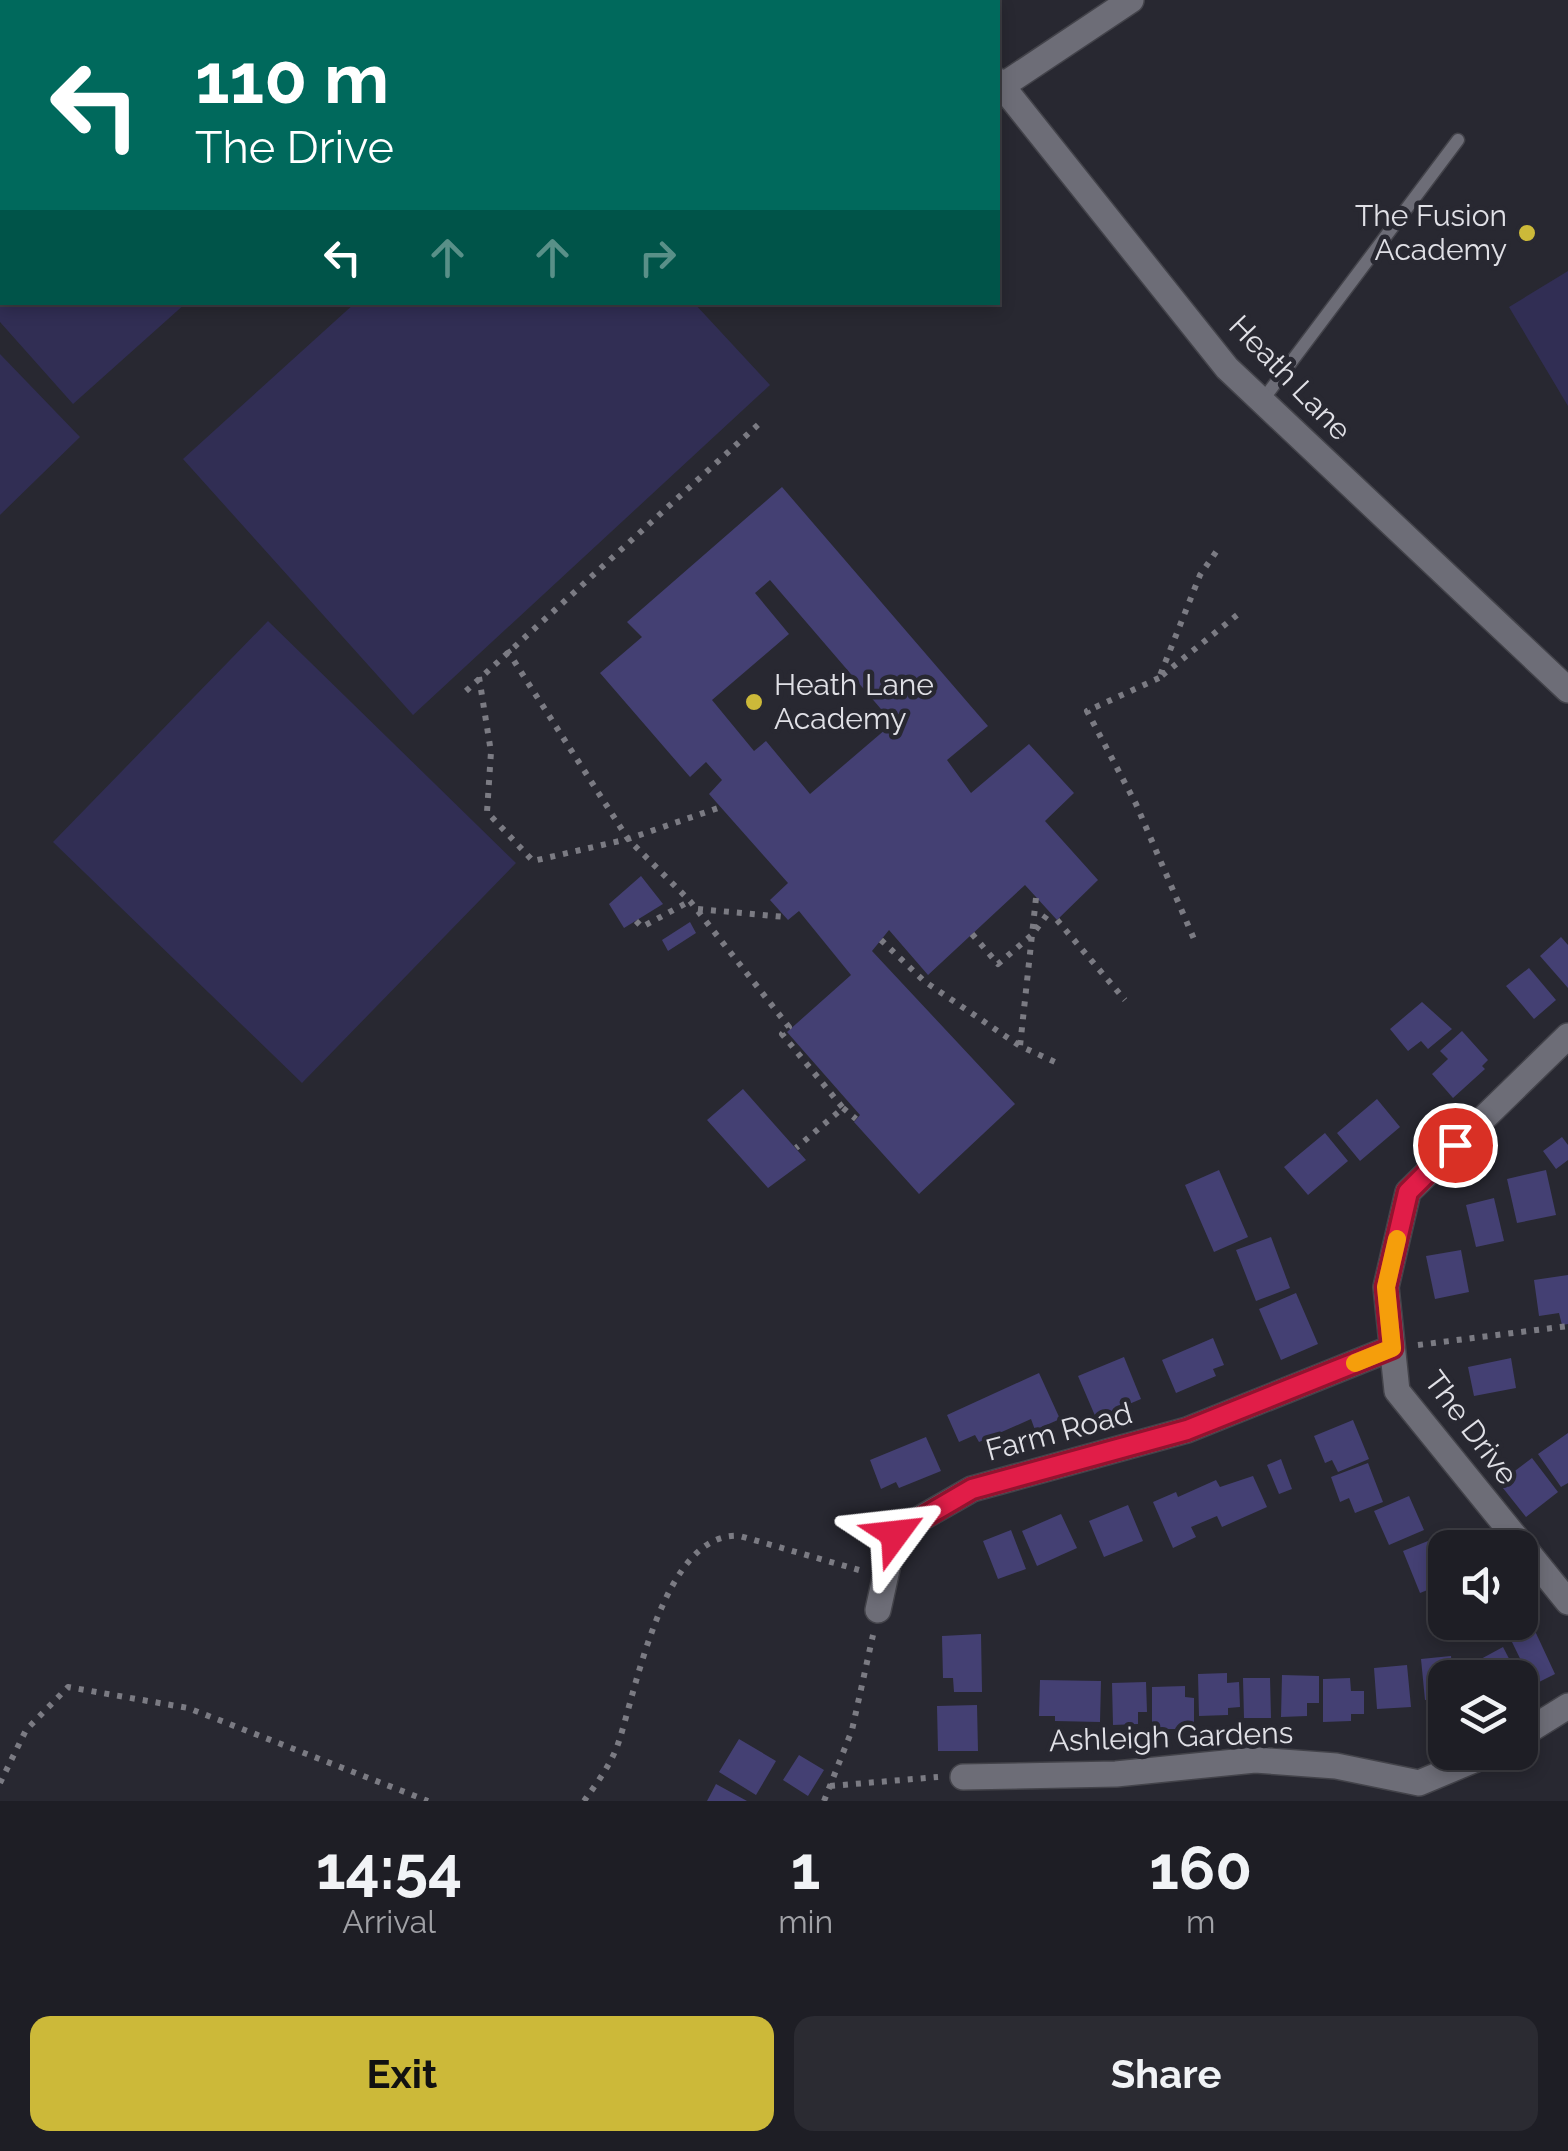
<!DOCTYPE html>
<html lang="en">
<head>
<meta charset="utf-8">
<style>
  body { margin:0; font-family:Raleway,sans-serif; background:#2b2b32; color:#f1f3f6; height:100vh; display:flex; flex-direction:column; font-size:38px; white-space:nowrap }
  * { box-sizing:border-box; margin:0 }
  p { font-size:32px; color:#a1a2a7 }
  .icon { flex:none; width:55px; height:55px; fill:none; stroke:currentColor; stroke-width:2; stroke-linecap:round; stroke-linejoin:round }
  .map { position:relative; height:1801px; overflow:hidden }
  .side { display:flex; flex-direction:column; background:#1e1e25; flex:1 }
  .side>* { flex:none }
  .guide { position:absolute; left:0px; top:0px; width:1000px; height:305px; box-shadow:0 5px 15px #0003,0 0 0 2px #3c3c42; background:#00695c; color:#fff; overflow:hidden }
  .fabs { position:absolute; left:1428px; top:1530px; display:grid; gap:20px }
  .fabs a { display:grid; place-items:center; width:110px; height:110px; border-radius:20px; background:#1e1e25; box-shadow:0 5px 15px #0003,0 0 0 2px #3c3c42; font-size:50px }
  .pin { position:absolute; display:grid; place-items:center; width:85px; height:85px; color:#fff; margin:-42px; border:5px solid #fff; border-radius:50%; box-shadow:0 2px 10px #0007 }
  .me { position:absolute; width:110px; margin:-55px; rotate:60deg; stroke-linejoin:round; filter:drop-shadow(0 0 8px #0008) }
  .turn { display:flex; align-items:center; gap:35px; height:210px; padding:0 30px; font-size:45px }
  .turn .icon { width:130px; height:130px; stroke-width:2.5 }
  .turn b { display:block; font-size:70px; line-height:85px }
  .lanes { display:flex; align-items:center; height:95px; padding:0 30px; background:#0003; justify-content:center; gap:50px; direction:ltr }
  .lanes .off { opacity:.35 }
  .eta { display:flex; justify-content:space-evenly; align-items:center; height:170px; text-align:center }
  .eta b { font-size:60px; font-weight:700; line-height:70px }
  .action { display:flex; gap:20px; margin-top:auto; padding:20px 30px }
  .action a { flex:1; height:115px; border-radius:20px; background:#ccb939; color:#111; font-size:40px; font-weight:700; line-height:115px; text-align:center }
  .action a+a { background:#2b2b32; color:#f1f3f6 }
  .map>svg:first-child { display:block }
  .green { fill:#312e54 }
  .building { fill:#444073; fill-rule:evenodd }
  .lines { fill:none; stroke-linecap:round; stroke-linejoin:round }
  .service-casing { stroke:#43434a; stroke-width:15 }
  .minor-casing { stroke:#43434a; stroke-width:28 }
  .path { stroke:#7b7b83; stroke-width:6; stroke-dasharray:5 8; stroke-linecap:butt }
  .service { stroke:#6d6d77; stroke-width:12 }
  .minor { stroke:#6d6d77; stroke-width:25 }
  .route-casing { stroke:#92132f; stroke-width:25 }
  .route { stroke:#e11d48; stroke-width:18 }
  .slow { stroke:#f59e0b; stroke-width:18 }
  .poi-dot { fill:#ccb939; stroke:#282831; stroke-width:4 }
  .labels { text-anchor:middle; stroke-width:9; stroke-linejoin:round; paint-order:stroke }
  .poi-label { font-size:30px; fill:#e0e0e6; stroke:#282831; text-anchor:end }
  .street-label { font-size:30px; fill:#e0e0e6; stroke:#282831 }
</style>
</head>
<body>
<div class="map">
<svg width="1568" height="1801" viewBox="0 0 1568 1801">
  <rect width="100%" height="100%" fill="#282831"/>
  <path class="green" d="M 0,0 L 110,2 L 2,2 L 2,302 L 186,303 L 73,404 L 0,322 Z
    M 1568,271 L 1568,406 L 1509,307 Z
    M 355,303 L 694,303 L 770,385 L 413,715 L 183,459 Z
    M 0,354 L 80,437 L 0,515 Z
    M 268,621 L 516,863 L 302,1083 L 53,842 Z"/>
  <path class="building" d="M 782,487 L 988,726 L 947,760 L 971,793 L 1029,744 L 1074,793 L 1045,821 L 1098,880 L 1057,920 L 1025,885 L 928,975 L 889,930 L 872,951 L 1015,1104 L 919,1194 L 854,1122 L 860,1115 L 787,1032 L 851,975 L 799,911 L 788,920 L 770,900 L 788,883 L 709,794 L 722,780 L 706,762 L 690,777 L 600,673 L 642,637 L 627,622 ZM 770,580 L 893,723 L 810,794 L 766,741 L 754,751 L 712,700 L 789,634 L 755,593 Z
    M 641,876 L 663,904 L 624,928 L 609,904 Z
    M 690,922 L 696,933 L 668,951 L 662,940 Z
    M 1561,937 L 1568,945 L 1568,988 L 1540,956 Z
    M 1529,968 L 1556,1000 L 1534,1019 L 1506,986 Z
    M 1422,1002 L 1452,1029 L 1428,1049 L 1421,1041 L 1408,1051 L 1390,1029 Z
    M 1462,1031 L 1488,1060 L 1482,1066 L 1485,1069 L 1453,1098 L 1432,1074 L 1448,1059 L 1440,1051 Z
    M 743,1089 L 806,1160 L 768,1188 L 707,1120 Z
    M 1377,1099 L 1400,1127 L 1360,1161 L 1337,1133 Z
    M 1325,1133 L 1348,1161 L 1308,1195 L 1284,1167 Z
    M 1562,1137 L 1568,1145 L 1568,1160 L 1556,1169 L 1543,1151 Z
    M 1219,1170 L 1248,1237 L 1214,1252 L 1185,1185 Z
    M 1546,1170 L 1556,1215 L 1517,1223 L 1507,1179 Z
    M 1494,1198 L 1504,1241 L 1476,1247 L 1466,1205 Z
    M 1271,1237 L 1290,1288 L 1256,1301 L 1236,1250 Z
    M 1461,1250 L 1469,1292 L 1435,1299 L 1426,1256 Z
    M 1568,1275 L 1568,1324 L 1562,1325 L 1559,1313 L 1539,1316 L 1534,1280 Z
    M 1296,1293 L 1318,1344 L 1281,1360 L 1259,1309 Z
    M 1213,1338 L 1224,1365 L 1213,1369 L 1216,1376 L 1176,1393 L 1162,1360 Z
    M 1124,1357 L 1141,1399 L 1096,1418 L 1078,1376 Z
    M 1511,1358 L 1516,1388 L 1474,1396 L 1468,1367 Z
    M 1039,1373 L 1060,1419 L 1035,1430 L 1031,1419 L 979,1442 L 975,1435 L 959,1442 L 947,1415 Z
    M 1353,1420 L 1369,1459 L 1338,1472 L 1332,1460 L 1325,1463 L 1314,1436 Z
    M 1568,1433 L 1568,1483 L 1561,1487 L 1538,1454 Z
    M 926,1437 L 941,1471 L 899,1488 L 896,1482 L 881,1489 L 870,1460 Z
    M 1532,1458 L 1558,1492 L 1526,1517 L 1499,1483 Z
    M 1281,1459 L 1292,1489 L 1279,1494 L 1267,1465 Z
    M 1368,1463 L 1383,1502 L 1355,1513 L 1349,1498 L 1340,1502 L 1331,1477 Z
    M 1253,1476 L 1267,1507 L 1222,1527 L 1217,1516 L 1191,1527 L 1196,1537 L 1173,1548 L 1153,1502 L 1176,1492 L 1178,1497 L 1216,1480 L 1220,1487 Z
    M 1409,1496 L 1424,1530 L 1389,1545 L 1374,1511 Z
    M 1128,1505 L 1143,1541 L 1104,1557 L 1089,1521 Z
    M 1061,1514 L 1077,1548 L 1037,1566 L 1022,1531 Z
    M 1011,1530 L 1026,1569 L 998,1579 L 983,1541 Z
    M 1443,1535 L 1448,1548 L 1445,1583 L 1420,1593 L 1403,1551 Z
    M 1535,1631 L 1555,1674 L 1533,1685 L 1512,1642 Z
    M 981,1634 L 982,1692 L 954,1692 L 953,1678 L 943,1678 L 942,1636 Z
    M 1503,1647 L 1519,1678 L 1489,1678 L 1479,1660 Z
    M 1451,1656 L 1453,1678 L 1445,1678 L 1445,1698 L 1425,1700 L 1421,1659 Z
    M 1407,1665 L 1411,1707 L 1377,1709 L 1374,1668 Z
    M 1227,1673 L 1227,1683 L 1239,1682 L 1240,1707 L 1228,1708 L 1228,1715 L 1199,1716 L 1198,1674 Z
    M 1282,1675 L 1319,1676 L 1319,1703 L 1307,1703 L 1307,1716 L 1281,1717 Z
    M 1243,1678 L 1270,1678 L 1271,1718 L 1244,1718 Z
    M 1350,1678 L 1351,1691 L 1364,1691 L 1364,1714 L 1351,1714 L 1351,1721 L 1323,1722 L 1323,1679 Z
    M 1040,1680 L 1101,1681 L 1100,1722 L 1055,1721 L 1055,1716 L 1039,1716 Z
    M 1146,1682 L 1147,1712 L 1138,1712 L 1138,1724 L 1113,1725 L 1112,1683 Z
    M 1185,1686 L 1185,1697 L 1194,1698 L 1194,1723 L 1181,1723 L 1180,1729 L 1152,1729 L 1152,1687 Z
    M 977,1705 L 978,1751 L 938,1751 L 937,1706 Z
    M 739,1739 L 776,1761 L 756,1795 L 719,1772 Z
    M 799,1755 L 824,1770 L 808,1796 L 783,1780 Z
    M 716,1784 L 747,1801 L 707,1801 Z"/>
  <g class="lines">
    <defs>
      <path id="service" d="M 1262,401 L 1458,140"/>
      <path id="minor" d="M 930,0 L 932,2
        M 998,81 L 1227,368 L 1568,690
        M 1002,86 L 1131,0
        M 1568,1036 L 1408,1192 L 1386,1287 L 1397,1391 L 1568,1602
        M 878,1610 L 895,1533 L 972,1489 L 1187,1430 L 1392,1348
        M 1520,1736 L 1568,1706
        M 963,1777 L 1116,1774 L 1255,1760 L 1336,1766 L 1419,1783 L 1493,1752"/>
    </defs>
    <use href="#service" class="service-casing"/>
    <use href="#minor" class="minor-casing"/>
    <path class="path" d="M 1216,552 L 1200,575 L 1159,678 L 1242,611
      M 507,650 L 628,839 L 690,901 L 789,1027 L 782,1034 L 843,1108 L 796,1148
      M 479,677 L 491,752 L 487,812 L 533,861 L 628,839 L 721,807
      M 1159,678 L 1087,711 L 1136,804 L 1194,939
      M 466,691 L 760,423
      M 1036,898 L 1020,1046 L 1055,1062
      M 698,909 L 785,917
      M 1057,920 L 1125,1000
      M 636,921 L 642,927 L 690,901
      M 972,934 L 998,964 L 1032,935 L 1049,912
      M 881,940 L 924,981 L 1020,1046
      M 843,1108 L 856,1119
      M 1418,1345 L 1568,1326
      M 0,1783 L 26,1730 L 68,1687 L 188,1708 L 428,1801
      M 830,1786 L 938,1777
      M 584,1801 C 597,1783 612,1763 619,1741 C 637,1686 665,1530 740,1536 L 859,1570
      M 824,1801 L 852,1730 L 873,1635"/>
    <use href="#service" class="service"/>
    <use href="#minor" class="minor"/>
  </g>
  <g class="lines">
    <defs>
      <path id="route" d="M 895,1534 L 972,1489 L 1187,1430 L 1392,1348 L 1386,1287 L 1408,1192 L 1455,1145"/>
    </defs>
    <use href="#route" class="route-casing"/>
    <use href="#route" class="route"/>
    <path class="slow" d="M 1355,1363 L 1392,1348 L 1386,1287 L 1397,1239"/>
  </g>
  <g class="poi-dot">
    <circle cx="1527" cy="233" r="10"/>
    <circle cx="754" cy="702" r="10"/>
  </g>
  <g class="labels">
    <g class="poi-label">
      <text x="1507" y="226">The Fusion<tspan x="1507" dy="34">Academy</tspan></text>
      <text x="774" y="695" text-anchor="start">Heath Lane<tspan x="774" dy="34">Academy</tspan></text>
    </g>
    <g class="street-label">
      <text transform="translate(1290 378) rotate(46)" y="10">Heath Lane</text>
      <text transform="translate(1471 1428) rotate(53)" y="10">The Drive</text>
      <text transform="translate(1059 1432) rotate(-15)" y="10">Farm Road</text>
      <text transform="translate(1171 1737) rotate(-2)" y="10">Ashleigh Gardens</text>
    </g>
  </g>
</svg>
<div class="fabs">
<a><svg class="icon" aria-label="sound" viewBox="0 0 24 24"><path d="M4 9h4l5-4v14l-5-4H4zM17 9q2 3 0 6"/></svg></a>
<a><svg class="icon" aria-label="layers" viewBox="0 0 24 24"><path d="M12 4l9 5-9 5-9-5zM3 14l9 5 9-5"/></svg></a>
</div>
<div class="pin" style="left:1455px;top:1145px;background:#d93025"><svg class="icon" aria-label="arrive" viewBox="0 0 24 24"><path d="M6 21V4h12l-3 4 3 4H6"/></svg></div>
<svg class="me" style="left:895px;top:1534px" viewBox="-20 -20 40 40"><path d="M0-17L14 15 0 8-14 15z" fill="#e11d48" stroke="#fff" stroke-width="4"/></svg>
<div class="guide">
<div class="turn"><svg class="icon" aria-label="left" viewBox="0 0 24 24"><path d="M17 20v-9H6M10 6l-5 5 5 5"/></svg><div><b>110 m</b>The Drive</div></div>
<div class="lanes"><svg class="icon" aria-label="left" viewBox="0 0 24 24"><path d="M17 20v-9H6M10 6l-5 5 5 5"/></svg><svg class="icon off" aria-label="ahead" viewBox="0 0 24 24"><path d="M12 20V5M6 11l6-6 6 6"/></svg><svg class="icon off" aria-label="ahead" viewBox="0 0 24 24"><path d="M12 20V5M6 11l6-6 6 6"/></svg><svg class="icon off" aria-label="right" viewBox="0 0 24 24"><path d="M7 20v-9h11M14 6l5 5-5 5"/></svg></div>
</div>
</div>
<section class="side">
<div class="eta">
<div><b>14:54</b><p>Arrival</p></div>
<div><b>1</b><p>min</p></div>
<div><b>160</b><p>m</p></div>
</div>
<div class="action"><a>Exit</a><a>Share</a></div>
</section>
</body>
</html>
